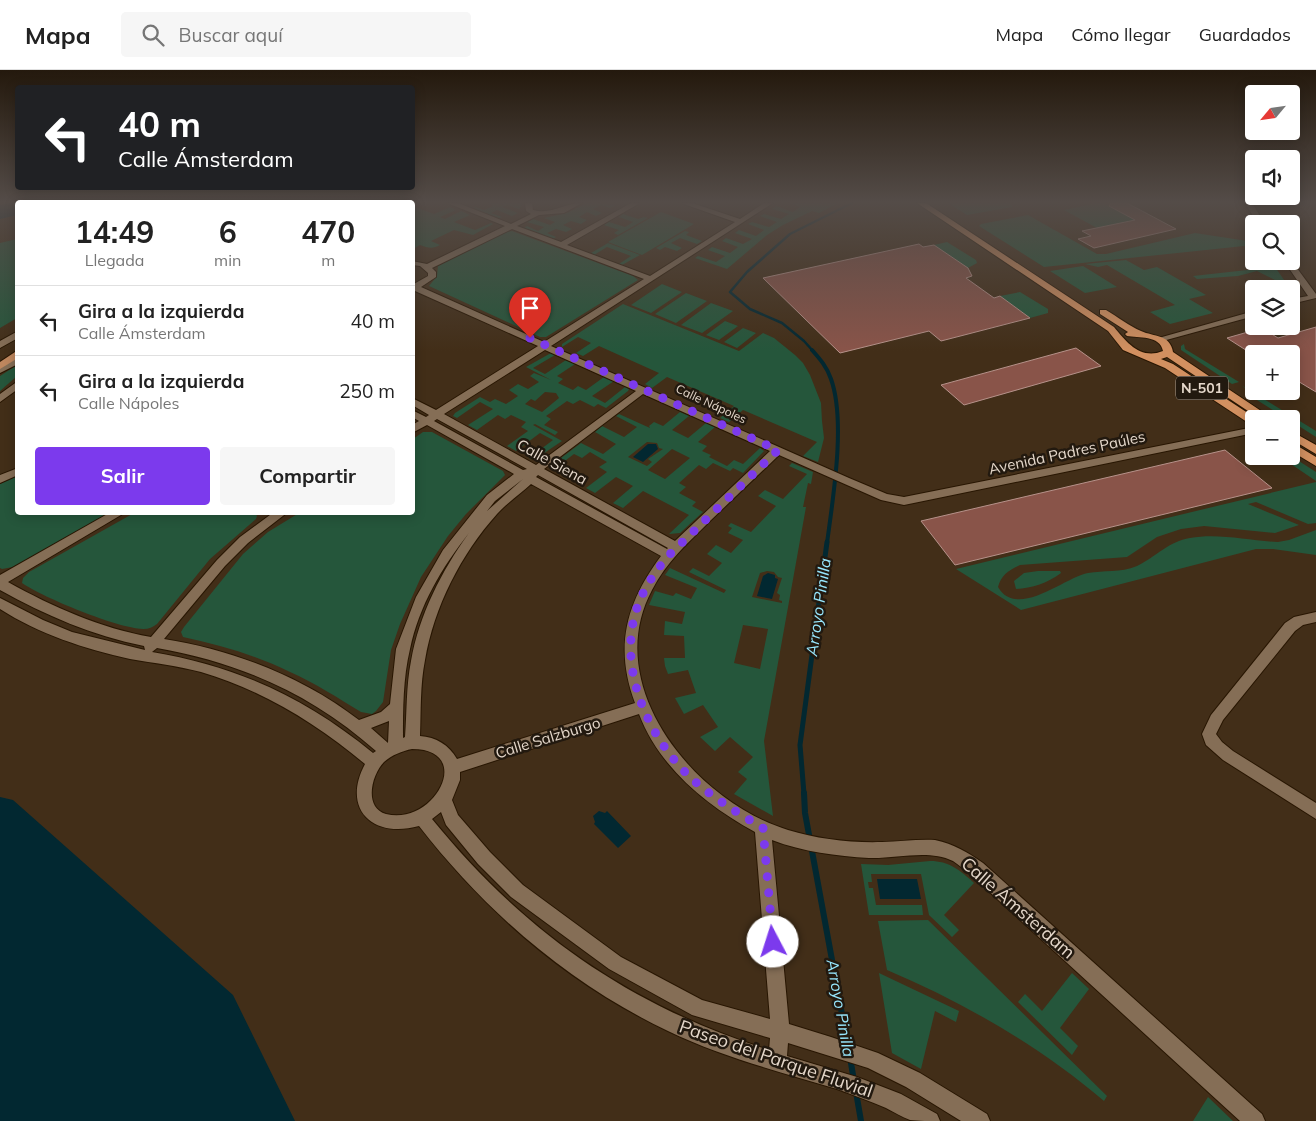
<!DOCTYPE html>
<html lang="es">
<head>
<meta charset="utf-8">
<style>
  body { margin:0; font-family:Mulish,sans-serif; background:#f6f6f6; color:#222; height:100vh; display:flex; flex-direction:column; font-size:19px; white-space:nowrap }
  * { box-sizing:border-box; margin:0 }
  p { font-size:16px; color:#767676 }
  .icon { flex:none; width:28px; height:28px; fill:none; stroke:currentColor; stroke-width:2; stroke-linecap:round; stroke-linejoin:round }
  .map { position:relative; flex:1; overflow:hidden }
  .sheet { position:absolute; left:15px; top:130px; width:400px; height:315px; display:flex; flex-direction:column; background:#fff; border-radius:5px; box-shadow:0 2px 12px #0003 }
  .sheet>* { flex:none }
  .hud { position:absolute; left:15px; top:15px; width:400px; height:105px; border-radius:5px; box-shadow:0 2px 12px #0003; background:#202124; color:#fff; overflow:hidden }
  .needle { width:32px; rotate:241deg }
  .buttons { position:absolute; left:1245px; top:15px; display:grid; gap:10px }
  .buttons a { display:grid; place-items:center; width:55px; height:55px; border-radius:5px; background:#fff; box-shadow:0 2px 12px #0003; font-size:25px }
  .pin { position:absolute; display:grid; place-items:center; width:42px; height:42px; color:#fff; margin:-51px -21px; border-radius:50% 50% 50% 0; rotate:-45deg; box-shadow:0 0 5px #0007 }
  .pin .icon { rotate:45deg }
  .me { position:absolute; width:55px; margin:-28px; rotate:355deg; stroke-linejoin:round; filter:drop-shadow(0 0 4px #0008) }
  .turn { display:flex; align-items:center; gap:18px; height:105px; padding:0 20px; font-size:22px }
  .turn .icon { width:65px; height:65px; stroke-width:2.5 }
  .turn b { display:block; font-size:35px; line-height:42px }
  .eta { display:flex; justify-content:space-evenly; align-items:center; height:85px; text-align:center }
  .eta b { font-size:30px; font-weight:700; line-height:35px }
  .primary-button { display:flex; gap:10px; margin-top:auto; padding:10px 20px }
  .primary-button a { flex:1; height:58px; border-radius:5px; background:#7c3aed; color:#fff; font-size:20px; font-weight:700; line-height:58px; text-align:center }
  .primary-button a+a { background:#f6f6f6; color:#222 }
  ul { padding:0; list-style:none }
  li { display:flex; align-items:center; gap:15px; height:70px; padding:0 20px; border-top:1px solid #e0e0e0 }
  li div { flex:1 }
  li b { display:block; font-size:19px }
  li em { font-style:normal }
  header { display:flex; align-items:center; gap:30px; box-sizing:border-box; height:70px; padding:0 25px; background:#fff; border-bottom:1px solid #e0e0e0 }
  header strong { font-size:24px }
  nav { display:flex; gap:28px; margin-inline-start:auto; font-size:18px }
  .search { width:350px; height:45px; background:#f6f6f6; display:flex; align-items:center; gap:12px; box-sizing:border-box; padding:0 18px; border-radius:5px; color:#767676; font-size:19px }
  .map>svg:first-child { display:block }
  .green { fill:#25563b; fill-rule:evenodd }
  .water { fill:#022831 }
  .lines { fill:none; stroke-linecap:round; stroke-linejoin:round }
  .stream-far3 { stroke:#022831; stroke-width:2.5 }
  .stream-far2 { stroke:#022831; stroke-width:4 }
  .stream-far1 { stroke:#022831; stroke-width:5 }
  .stream { stroke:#022831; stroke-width:6 }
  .building { fill:#895449; stroke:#b6928a }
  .minor-casing { stroke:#281602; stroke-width:2 }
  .primary-casing { stroke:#281602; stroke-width:2 }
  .trunk-casing { stroke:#281602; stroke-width:2 }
  .minor { fill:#856e56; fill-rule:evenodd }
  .primary { fill:#bf875e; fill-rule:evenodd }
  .trunk { fill:#d29060; fill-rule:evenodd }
  .route { stroke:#7c3aed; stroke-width:9; stroke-dasharray:0 16.2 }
  .labels { text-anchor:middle; stroke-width:5; stroke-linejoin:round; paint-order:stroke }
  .far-street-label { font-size:12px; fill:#e4d7ca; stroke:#22190f }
  .shield { fill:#22190f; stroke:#aa9e92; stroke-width:1 }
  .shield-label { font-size:14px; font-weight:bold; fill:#e4d7ca }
  .street-label { font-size:15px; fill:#e4d7ca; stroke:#22190f }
  .water-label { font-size:16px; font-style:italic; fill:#97e6fd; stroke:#22190f }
  .near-street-label { font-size:18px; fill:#e4d7ca; stroke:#22190f }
</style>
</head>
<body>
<header>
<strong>Mapa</strong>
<div class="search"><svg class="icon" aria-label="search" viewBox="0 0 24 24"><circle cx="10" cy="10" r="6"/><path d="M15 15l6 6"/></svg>Buscar aquí</div>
<nav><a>Mapa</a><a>Cómo llegar</a><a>Guardados</a></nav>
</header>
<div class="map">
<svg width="1316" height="1051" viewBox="0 0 1316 1051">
  <rect width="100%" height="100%" fill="#422e18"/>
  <path class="green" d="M 413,133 L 421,133 L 415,137 L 434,144 L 450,137 L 456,140 L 440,147 L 445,149 L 461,141 L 470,145 L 454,152 L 475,160 L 491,153 L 493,154 L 473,165 L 454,160 L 431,171 L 440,175 C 433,179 428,178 420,175 L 413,179 Z
    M 488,133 L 504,133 L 492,140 L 506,133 L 523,133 L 519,139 L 508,135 L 502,137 L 518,143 L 512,146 L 497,140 L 491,143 L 502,147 L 499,148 L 472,138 L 475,137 L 484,140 L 493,136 Z
    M 587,133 L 616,135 L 610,138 L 601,135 L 593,139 L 602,143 L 596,146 L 587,142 L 579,147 L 587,150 L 581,154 L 571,151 L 563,155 L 572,159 L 566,162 L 556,159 L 547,163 L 556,167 L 553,169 L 524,158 L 527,156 L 538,161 L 544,157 L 527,152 L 533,149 L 550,155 L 555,152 L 544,148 L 567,143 Z
    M 791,133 L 838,133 L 819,143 L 812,141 L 783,155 L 767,165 L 727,199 L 695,188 L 698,186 L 716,192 L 725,186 L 708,180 L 712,177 L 730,183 L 738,177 L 722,171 L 726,168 L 743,174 L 752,169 L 735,163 L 739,160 L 756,166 L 764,160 L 748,154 L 752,152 L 769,157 L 777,152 L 760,146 L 764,144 L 781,149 L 789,144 L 772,139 L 776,136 L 793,142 L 800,137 Z
    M 948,133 L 1009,133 L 1012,135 L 1012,137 L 967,145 Z
    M 1096,133 L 1103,133 L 1135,150 L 1097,158 L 1064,140 Z
    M 661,142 L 694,154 L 642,185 L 608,172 Z
    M 623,144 L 638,149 L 644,147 L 648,148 L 618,165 L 614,163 L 619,160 L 604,155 L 609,152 L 625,157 L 633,152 L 619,147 Z
    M 1028,145 L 1097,184 L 1106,184 L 1195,163 L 1254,172 L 1254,182 L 1244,176 L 1044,197 L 979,156 L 981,154 Z
    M 512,161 L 633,206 L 638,210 L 546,267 L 540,267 L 429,216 L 437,206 L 438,196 L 506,162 Z
    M 685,161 L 689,162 L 686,165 L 702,171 L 697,174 L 680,168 L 671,173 L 682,178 L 677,181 L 665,177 L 660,180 L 656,178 Z
    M 17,169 L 17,248 L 0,258 L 0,173 Z
    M 947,172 L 976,190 L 977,193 L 968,198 L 934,175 Z
    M 608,173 L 640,185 L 622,195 L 619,194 L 631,186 L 607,177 L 594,185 L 591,183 Z
    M 1126,190 L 1144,200 L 1157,197 L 1206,225 L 1189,229 L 1213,243 L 1170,254 L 1150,242 L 1175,235 L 1107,195 L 1098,197 L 1085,194 Z
    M 1083,196 L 1088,199 L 1117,217 L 1085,223 L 1050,201 Z
    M 1275,197 L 1289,217 L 1257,201 L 1238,206 L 1197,209 L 1193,206 Z
    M 662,214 L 682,222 L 651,243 L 631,235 Z
    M 1020,222 L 1048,239 L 1048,243 L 1030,248 L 1000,226 Z
    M 686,223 L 707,231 L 676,253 L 655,244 Z
    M 711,233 L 733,241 L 702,263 L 681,255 Z
    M 623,234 L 739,281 L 763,263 L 774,268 L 795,285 L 803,293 L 810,305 L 821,333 L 822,351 L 824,368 L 818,392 L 803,386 L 817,372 L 743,340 L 729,352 L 720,348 L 734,336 L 667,307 L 652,318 L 645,314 L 659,303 L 599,276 L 583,286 L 576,283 L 591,273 L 578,267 L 562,277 L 562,274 Z
    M 725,251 L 738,256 L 719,270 L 706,265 Z
    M 743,258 L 756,263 L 737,278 L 724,272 Z
    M 1184,274 L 1185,279 L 1239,312 L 1232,314 L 1181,280 L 1181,276 Z
    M 551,283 L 555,285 L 533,298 L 545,304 L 566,290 L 575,294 L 557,306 L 563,309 L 558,313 L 573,320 L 578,316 L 586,320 L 604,307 L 614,311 L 592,326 L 605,333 L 625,317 L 629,319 L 628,321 L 606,338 L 598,334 L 594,337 L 580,330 L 573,334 L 567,331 L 546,346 L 551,349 L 544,355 L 558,362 L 555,365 L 535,354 L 533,355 L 562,371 L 534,390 L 529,388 L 553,370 L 540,363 L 516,381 L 507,376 L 528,361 L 521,357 L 526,352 L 511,345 L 505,349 L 498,345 L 477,360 L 468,355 L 493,339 L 480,332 L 457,348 L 453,346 L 455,343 L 480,327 L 490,332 L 495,329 L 506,334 L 518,326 L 509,320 L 518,314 L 528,319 L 539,312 L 530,306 L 534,303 L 551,310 L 526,297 ZM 545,322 L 556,323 L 559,328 L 542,342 L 525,334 L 531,329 L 535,331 Z
    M 17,295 L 17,306 L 0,321 L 0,306 Z
    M 1241,315 L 1316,361 L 1316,367 L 1291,351 L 1291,349 L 1287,349 L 1249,325 L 1252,323 Z
    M 680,342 L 689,346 L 672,360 L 688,368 L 706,353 L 715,357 L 698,372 L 707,376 L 702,381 L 711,385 L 709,387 L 727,396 L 734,390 L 743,394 L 760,378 L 764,381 L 743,403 L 733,398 L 730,401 L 713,393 L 706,399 L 699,395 L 679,413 L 686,417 L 679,423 L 696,432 L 692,436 L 703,442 L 680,463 L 669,464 L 689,445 L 643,421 L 623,438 L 613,433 L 633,416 L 616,407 L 595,423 L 586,418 L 607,402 L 599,397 L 607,392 L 590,382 L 582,388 L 574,384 L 553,400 L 551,398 L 553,394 L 581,373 L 603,384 L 616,374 L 595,362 L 602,356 L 624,367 L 637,357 L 616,346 L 619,344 L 650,358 L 649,356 L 654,352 L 663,356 ZM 647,372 L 657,373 L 659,378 L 663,379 L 648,389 L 652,392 L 647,396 L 628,387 ZM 672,379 L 690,388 L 665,409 L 648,400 Z
    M 423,362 L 432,362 L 503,401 L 505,405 L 466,444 L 448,466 L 421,507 L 400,554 L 391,580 L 383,632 L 376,641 L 372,644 L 361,642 C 338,628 315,613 290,602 C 256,585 220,575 183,567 L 181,562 L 184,557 L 243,484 L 268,462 L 299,443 L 412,442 L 413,369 Z
    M 1279,386 L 1291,386 L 1316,402 L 1316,411 Z
    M 792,393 L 813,402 L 811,414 L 808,413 L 803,437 L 806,437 L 764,671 L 773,746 L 734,724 L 747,709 L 738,702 L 753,687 L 730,667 L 715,681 L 700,667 L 718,657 L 703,635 L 684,644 L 675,628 L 696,623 L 688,600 L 668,604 L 665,596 L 664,588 L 685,588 L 684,566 L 664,565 L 665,551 L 682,554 L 685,542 L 649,535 L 655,521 L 673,526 L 676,523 L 691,529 L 697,518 L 665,505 L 670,498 L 724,523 L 726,520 L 689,502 L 693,498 L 709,506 L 722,493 L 707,484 L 716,475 L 731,483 L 743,470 L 728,463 L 732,458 L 728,456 L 731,453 L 751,462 L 776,436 L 758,426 L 765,420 L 783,429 L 807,404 L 789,396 ZM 767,501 L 774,502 L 778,507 L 782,508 L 777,523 L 780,525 L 779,530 L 782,531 L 782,533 L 752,527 L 760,503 ZM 743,555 L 768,559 L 760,599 L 734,593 Z
    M 17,406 L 18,442 L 111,443 L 13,497 L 2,499 L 0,498 L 0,414 Z
    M 1316,412 L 1316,453 L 1308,454 L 1256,432 L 1248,434 L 1299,455 L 1275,463 L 1204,456 L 1181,459 L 1157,467 L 1127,487 L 1020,495 C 1009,500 1001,505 998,517 C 1017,550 1065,507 1088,503 C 1104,500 1120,503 1137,496 C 1156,487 1169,471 1190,468 C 1220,463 1249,471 1278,472 L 1289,470 L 1316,460 L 1316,485 L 1273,479 L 1256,479 L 1021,540 L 956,499 Z
    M 254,442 L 257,446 L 256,449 L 210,489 L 157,554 C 153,557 149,559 143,559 C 117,558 44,528 22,513 L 23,508 L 29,502 L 134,443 Z
    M 1038,501 L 1060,501 L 1061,503 C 1048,513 1032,518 1016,519 L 1014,511 L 1024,503 Z
    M 930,791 C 949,791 960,800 974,813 L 944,845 L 959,860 L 952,867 L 929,845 L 921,804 L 871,804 L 872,812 L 868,812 L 869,818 L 873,818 L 876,835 L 922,835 L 923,845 L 869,845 L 861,794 L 888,795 Z
    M 928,850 L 1107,1026 L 1104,1031 C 1039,976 965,933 887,900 L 878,851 Z
    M 879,903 L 959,941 L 956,952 L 935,941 L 921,999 L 892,983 Z
    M 1072,903 L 1089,919 L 1060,958 L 1078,976 L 1072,985 L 1018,932 L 1025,924 L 1042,941 Z
    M 1208,1027 L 1233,1051 L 1193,1051 Z"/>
  <path class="water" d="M 9,133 L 17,133 L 17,145 L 0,149 L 0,135 Z
    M 648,374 L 656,374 L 658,379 L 643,392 L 633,387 Z
    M 768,503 L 775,505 L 775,508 L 778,509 L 772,529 L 757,526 L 763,506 Z
    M 0,727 L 13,730 L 233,925 L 295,1051 L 0,1051 Z
    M 599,741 L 605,743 L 607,741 L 631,766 L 618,778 L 594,754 L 595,752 L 593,746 Z
    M 877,809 L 917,809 L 921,829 L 880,829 Z"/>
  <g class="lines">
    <path class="stream-far3" d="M 813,281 L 804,271 L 782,253 L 750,239 L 730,222 L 747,202 L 790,164 L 852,133"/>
    <path class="stream-far2" d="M 812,280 C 820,289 827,297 831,309 C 846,351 833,428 827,473"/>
    <path class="stream-far1" d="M 804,724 L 800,675 L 827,472"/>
    <path class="stream" d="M 804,723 L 805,743 L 848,977
      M 850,987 L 854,1011
      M 856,1022 L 861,1051"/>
  </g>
  <path class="building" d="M 1111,133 L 1127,133 L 1176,159 L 1094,178 L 1078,169 L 1091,166 L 1082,161 L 1135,150 L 1109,136 Z
    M 919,174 L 923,177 L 934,175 L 968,198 L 972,206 L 966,208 L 994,228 L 1000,226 L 1030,248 L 941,271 L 929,261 L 840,283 L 763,208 Z
    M 1316,257 L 1316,322 L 1291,307 L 1291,284 L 1252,284 L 1227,268 L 1262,258 L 1278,268 Z
    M 1076,278 L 1101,296 L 964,335 L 941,315 Z
    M 1225,380 L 1272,418 L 955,495 L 921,451 Z"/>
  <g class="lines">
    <defs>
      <path id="minor" d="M 447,133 L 458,133 L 511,154 L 531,144 L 526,141 L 525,133 L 532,133 L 533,140 C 551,145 565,133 582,133 L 564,143 L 539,145 L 517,156 L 561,172 L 631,133 L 640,133 L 567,175 L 650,206 L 735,152 L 681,133 L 692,133 L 740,149 L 764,133 L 773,133 L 551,276 L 849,408 L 887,424 L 904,427 L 1254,357 L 1254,363 L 904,435 L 881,430 L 779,385 C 756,407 733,429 710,451 C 688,473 666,492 652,520 C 600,617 696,732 788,760 C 817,769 851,773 882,772 C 899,772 917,769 935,770 C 954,774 967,782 983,793 L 1262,1044 L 1265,1051 L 1240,1051 L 971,805 C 965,800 959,795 953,791 C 928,779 896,789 869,788 C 837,786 803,782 772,770 L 789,954 L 831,967 L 878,983 L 920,1003 L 987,1044 L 990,1051 L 961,1051 L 906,1017 L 868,998 L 788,973 L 787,986 L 857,1007 L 901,1024 L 937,1044 L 940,1051 C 931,1051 918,1051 910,1050 C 902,1047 894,1042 886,1038 C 870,1031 853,1025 837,1019 C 780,1002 722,987 668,961 C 569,914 486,842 419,756 C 373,769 341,739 365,694 C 316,653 262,620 201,602 C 178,596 154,593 130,589 C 85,579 39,564 0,539 L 0,528 L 43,550 L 72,562 L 145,580 L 144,576 C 93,566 45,545 0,520 L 0,505 L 111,442 L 126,442 L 8,512 C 53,537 100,558 151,567 L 217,490 L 240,467 L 274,442 L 288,442 L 248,473 L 225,496 L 164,569 C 234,580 303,607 359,650 L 381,642 L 390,634 L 396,579 L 416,527 L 443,480 L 487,425 L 514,404 L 427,355 L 412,363 L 412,355 L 419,351 L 412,347 L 412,340 L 426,347 L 429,345 L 412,335 L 412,328 L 436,340 L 538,276 L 415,221 L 412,221 L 412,215 L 428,206 L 428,203 L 420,196 L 412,195 L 412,191 L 427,194 L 505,156 ZM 512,159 L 644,209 L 544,272 L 421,217 L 436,207 L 436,202 L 432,198 ZM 545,280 L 636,321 L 536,395 L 444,344 ZM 643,324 L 770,381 L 675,471 L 544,399 ZM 437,349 L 527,399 L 523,400 L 434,351 ZM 538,405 L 668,478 L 667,479 L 536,407 ZM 523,409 L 487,441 L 495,431 ZM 531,414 L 661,486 C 626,533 614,577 635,633 L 457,689 C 449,675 436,667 420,666 C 421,640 420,615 425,590 C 434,537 461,484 497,444 C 507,433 520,424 531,414 ZM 469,463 C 442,500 419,545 411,591 C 406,616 407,642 405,667 L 403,668 C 403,639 403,608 410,579 C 419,536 442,497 469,463 ZM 157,578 C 241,593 312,624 376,681 L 373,683 C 306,628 237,596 152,582 ZM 639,644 C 659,697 707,736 755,762 L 770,949 L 702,930 L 621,887 L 523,815 L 490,782 L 458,745 L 452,730 L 460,710 L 460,702 ZM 389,651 L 388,673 L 371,658 ZM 412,679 C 475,679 435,756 386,744 C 363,737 372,704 384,692 C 392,685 402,681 412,679 ZM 441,742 L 446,755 L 478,794 L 511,827 L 609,899 L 692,945 L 770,968 L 769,980 C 630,936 524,862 432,749 Z
        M 1245,133 L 1252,133 L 1265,154 L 1258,154 Z
        M 1291,190 L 1316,224 L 1316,228 L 1291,234 L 1291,229 L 1308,226 L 1284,191 Z
        M 1254,241 L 1254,246 L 1159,272 L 1155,269 Z
        M 18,261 L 18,268 L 0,278 L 0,271 Z
        M 18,287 L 18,294 L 0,303 L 0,296 Z
        M 18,311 L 18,319 L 0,332 L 0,324 Z
        M 18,398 L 18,405 L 0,413 L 0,405 Z
        M 1316,542 L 1316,552 L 1303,555 L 1295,561 L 1223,650 L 1216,664 L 1222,672 L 1233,681 L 1316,733 L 1316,749 L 1223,690 L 1206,675 L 1202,664 L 1211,645 L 1285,553 L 1294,547 Z"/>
      <path id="primary" d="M 18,280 L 18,288 L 0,299 L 0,292 Z"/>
      <path id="trunk" d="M 917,133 L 926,133 L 1114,257 C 1127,273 1141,290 1163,281 C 1160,265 1138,268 1127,266 L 1125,264 L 1128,262 L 1100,244 L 1100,240 L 1106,240 C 1118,247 1129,256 1141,261 C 1154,267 1170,264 1173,282 L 1273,349 L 1260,349 L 1167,287 L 1161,289 L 1173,294 L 1257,349 L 1254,349 L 1254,355 L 1250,354 L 1165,298 L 1123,280 L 1108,261 Z
        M 1291,361 L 1316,375 L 1316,384 L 1291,369 Z
        M 1291,372 L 1316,387 L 1316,396 L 1291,381 Z"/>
    </defs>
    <use href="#minor" class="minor-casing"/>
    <use href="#primary" class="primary-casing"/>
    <use href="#trunk" class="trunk-casing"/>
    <use href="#minor" class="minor"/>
    <use href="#primary" class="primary"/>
    <use href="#trunk" class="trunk"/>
  </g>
  <linearGradient id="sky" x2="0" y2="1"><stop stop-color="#24190d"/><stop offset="0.47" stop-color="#544c48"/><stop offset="1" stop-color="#544c48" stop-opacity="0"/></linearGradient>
  <rect width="1316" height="281" fill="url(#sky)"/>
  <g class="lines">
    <path class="route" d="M 530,268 L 778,380 L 668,486 C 656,501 643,519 637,538 C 617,597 647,666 691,708 C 713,728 738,743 763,758 L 773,872"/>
  </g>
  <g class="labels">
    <g class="far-street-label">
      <text transform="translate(711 334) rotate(25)" y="4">Calle Nápoles</text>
    </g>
    <rect class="shield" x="1176" y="306.5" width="52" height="23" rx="4"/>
    <g class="shield-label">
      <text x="1202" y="323">N-501</text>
    </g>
    <g class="street-label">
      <text transform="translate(1067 383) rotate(-12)" y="5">Avenida Padres Paúles</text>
      <text transform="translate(552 392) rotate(29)" y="5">Calle Siena</text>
      <text transform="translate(548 668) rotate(-17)" y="5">Calle Salzburgo</text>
    </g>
    <g class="water-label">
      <text transform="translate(818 537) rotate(-82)" y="6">Arroyo Pinilla</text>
      <text transform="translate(841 938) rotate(80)" y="6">Arroyo Pinilla</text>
    </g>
    <g class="near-street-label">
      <text transform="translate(1018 838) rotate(41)" y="6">Calle Ámsterdam</text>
      <text transform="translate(776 989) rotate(19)" y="6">Paseo del Parque Fluvial</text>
    </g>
  </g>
</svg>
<div class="buttons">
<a><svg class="needle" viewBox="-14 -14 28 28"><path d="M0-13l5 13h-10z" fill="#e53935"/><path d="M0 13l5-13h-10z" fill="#767676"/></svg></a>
<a><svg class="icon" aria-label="sound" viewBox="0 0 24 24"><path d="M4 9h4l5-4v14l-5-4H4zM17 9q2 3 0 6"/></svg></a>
<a><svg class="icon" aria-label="search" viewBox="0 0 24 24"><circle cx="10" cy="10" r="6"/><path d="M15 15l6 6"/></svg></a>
<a><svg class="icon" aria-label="layers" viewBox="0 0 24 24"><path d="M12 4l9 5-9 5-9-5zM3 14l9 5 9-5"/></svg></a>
<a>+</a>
<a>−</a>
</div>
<div class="pin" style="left:530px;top:268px;background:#d93025"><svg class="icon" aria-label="arrive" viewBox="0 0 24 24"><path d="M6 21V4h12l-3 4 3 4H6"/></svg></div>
<svg class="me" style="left:773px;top:872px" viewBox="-20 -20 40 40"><circle r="19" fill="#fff"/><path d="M0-13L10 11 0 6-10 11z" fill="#7c3aed"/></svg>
<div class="hud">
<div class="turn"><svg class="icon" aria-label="left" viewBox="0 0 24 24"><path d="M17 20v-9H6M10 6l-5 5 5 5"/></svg><div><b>40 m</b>Calle Ámsterdam</div></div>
</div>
<section class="sheet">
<div class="eta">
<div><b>14:49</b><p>Llegada</p></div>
<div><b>6</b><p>min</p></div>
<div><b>470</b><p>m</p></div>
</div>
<ul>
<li><svg class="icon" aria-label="left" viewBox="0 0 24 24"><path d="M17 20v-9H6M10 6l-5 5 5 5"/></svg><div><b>Gira a la izquierda</b><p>Calle Ámsterdam</p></div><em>40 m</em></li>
<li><svg class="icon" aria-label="left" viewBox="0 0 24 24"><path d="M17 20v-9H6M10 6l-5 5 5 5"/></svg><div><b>Gira a la izquierda</b><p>Calle Nápoles</p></div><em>250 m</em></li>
</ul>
<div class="primary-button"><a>Salir</a><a>Compartir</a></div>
</section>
</div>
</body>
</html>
